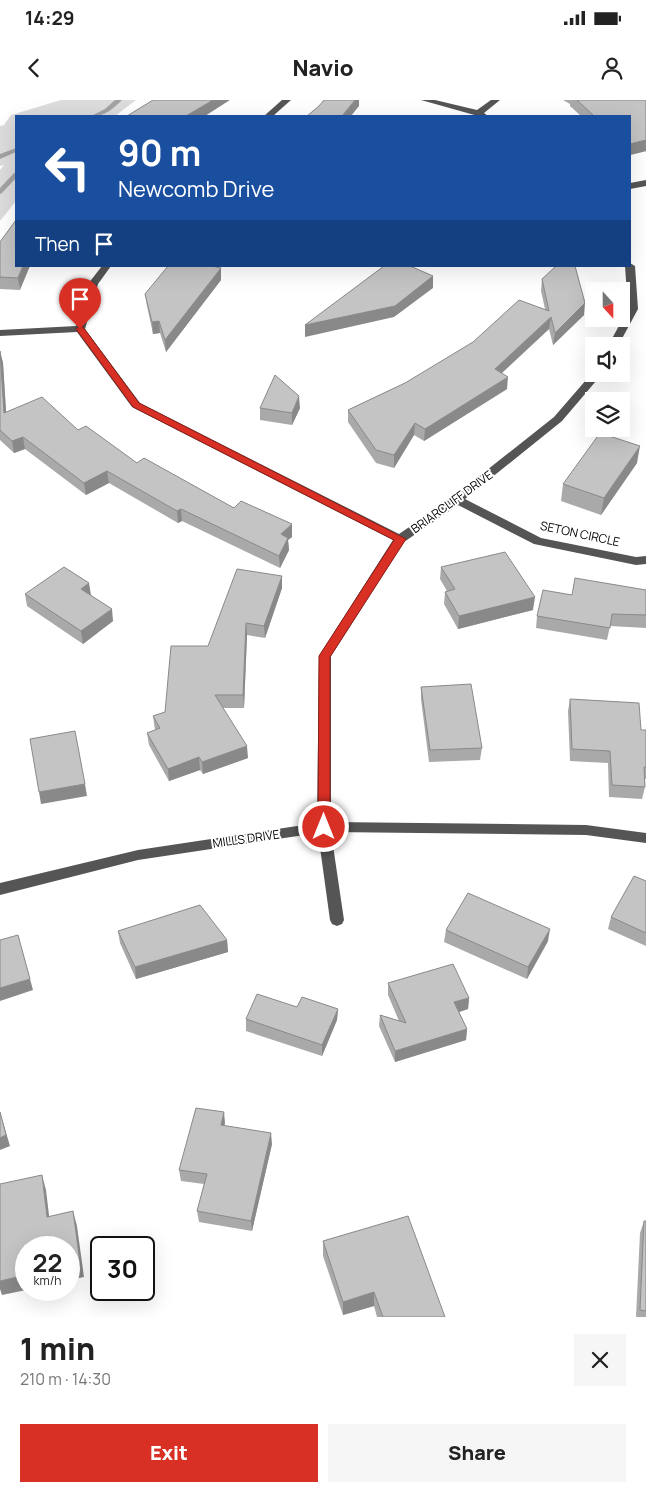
<!DOCTYPE html>
<html lang="en">
<head>
<meta charset="utf-8">
<style>
  body { margin:0; font-family:Manrope,sans-serif; background:#f6f6f6; color:#222; height:100vh; display:flex; flex-direction:column; font-size:19px; white-space:nowrap }
  * { box-sizing:border-box; margin:0 }
  p { font-size:16px; color:#767676 }
  .icon { flex:none; width:28px; height:28px; fill:none; stroke:currentColor; stroke-width:2; stroke-linecap:round; stroke-linejoin:round }
  .map { position:relative; height:1217px; overflow:hidden }
  .side { display:flex; flex-direction:column; background:#fff; flex:1 }
  .side>* { flex:none }
  .hud { position:absolute; left:15px; top:15px; width:616px; height:152px; border-radius:0px; box-shadow:0 5px 20px #0002; background:#1a4fa0; color:#fff; overflow:hidden }
  .needle { width:32px; rotate:159deg }
  .fabs { position:absolute; left:585px; top:182px; display:grid; gap:10px }
  .fabs a { display:grid; place-items:center; width:45px; height:45px; border-radius:0px; background:#fff; box-shadow:0 5px 20px #0002; font-size:25px }
  .speed { position:absolute; left:15px; top:1136px; display:flex; gap:10px; font-size:25px; font-weight:700; text-align:center }
  .speed>* { display:grid; place-content:center; width:65px; height:65px; border-radius:50%; background:#fff; box-shadow:0 5px 20px #0002; line-height:1 }
  .speed small { font-size:12px; font-weight:400 }
  .speed .limit { border:2px solid #111; border-radius:8px; background:#fff; color:#111 }
  .pin { position:absolute; display:grid; place-items:center; width:42px; height:42px; color:#fff; margin:-51px -21px; border-radius:50% 50% 50% 0; rotate:-45deg; box-shadow:0 0 5px #0007 }
  .pin .icon { rotate:45deg }
  .me { position:absolute; width:55px; margin:-28px; rotate:0deg; stroke-linejoin:round; filter:drop-shadow(0 0 4px #0008) }
  .turn { display:flex; align-items:center; gap:18px; height:105px; padding:0 20px; font-size:22px }
  .turn .icon { width:65px; height:65px; stroke-width:2.5 }
  .turn b { display:block; font-size:35px; line-height:42px }
  .then { display:flex; align-items:center; height:48px; padding:0 20px; background:#0003; gap:10px; font-size:19px }
  .round { display:grid; place-items:center; flex:none; width:52px; height:52px; border-radius:0px; background:#f6f6f6 }
  .head { display:flex; align-items:center; justify-content:space-between; height:85px; padding:0 20px }
  h1 { font-size:30px; font-weight:800; line-height:38px }
  .cta { display:flex; gap:10px; margin-top:auto; padding:10px 20px }
  .cta a { flex:1; height:58px; border-radius:0px; background:#d93025; color:#fff; font-size:20px; font-weight:800; line-height:58px; text-align:center }
  .cta a+a { background:#f6f6f6; color:#222 }
  .status { display:flex; justify-content:space-between; align-items:center; height:35px; padding:0 25px; background:#fff; direction:ltr }
  .status svg { height:14px; fill:currentColor }
  header { display:flex; justify-content:space-between; align-items:center; height:65px; padding:0 20px; background:#fff; font-size:22px; font-weight:800 }
  .map>svg:first-child { display:block }
  .green { fill:#dcdcdc }
  .lines { fill:none; stroke-linecap:round; stroke-linejoin:round }
  .stream { fill:#a3a3a3; fill-rule:evenodd }
  .minor { fill:#555; fill-rule:evenodd }
  .wall { fill:#a9a9a9 }
  .shaded-wall { fill:#898989 }
  .building { fill:#c4c4c4; stroke:#898989 }
  .route { fill:#d93025; stroke:#8d1f18 }
  .labels { text-anchor:middle; stroke-width:4; stroke-linejoin:round; paint-order:stroke }
  .street-label { font-size:12px; fill:#000; stroke:#fff }
</style>
</head>
<body>
<div class="status"><b>14:29</b><svg viewBox="0 0 49 12"><path d="M0 12V9h3v3zM5 12V6h3v6zM10 12V3h3v9zM15 12V0h3v12zM26 1h20v11H26zM47 4h2v5h-2z"/></svg></div>
<header><svg class="icon" aria-label="back" viewBox="0 0 24 24"><path d="M15 5l-7 7 7 7"/></svg>Navio<svg class="icon" aria-label="person" viewBox="0 0 24 24"><circle cx="12" cy="8" r="4"/><path d="M4 21q1-7 8-7t8 7"/></svg></header>
<div class="map">
<svg width="646" height="1217" viewBox="0 0 646 1217">
  <rect width="100%" height="100%" fill="#fff"/>
  <path class="green" d="M 61,0 L 136,0 L 115,16 L 16,16 L 16,101 L 0,121 L 0,70 L 4,65 L 0,66 L 0,26 L 4,25 L 11,15 Z"/>
  <g class="lines">
    <path class="stream" d="M 115,0 L 122,0 C 113,9 104,17 91,16 L 105,9 Z
      M 16,48 L 16,52 L 0,59 L 0,54 Z
      M 16,72 L 16,78 L 2,93 L 0,94 L 0,88 L 14,73 Z"/>
    <path class="minor" d="M 282,0 L 291,0 L 273,16 L 264,16 Z
      M 421,0 L 435,0 L 477,10 L 491,0 L 500,0 L 484,13 L 488,16 L 478,16 Z
      M 646,80 L 646,86 L 630,89 L 630,83 Z
      M 630,163 L 635,166 L 638,209 L 618,246 L 608,246 L 628,209 L 625,166 L 630,166 Z
      M 102,166 L 111,166 L 98,184 L 85,229 L 140,303 L 399,434 L 453,397 L 554,317 L 593,272 L 594,274 L 602,274 L 562,321 L 465,399 L 541,438 L 636,457 L 646,456 L 646,464 L 636,465 L 534,444 L 458,405 L 404,442 L 331,556 L 331,722 L 586,725 L 646,733 L 646,743 L 586,735 L 331,732 L 344,820 L 342,824 L 337,826 L 332,824 L 330,820 L 318,733 L 138,760 L 0,795 L 0,783 L 138,750 L 317,723 L 319,556 L 393,440 L 132,307 L 77,232 L 0,236 L 0,230 L 76,226 L 88,184 Z"/>
  </g>
  <path class="wall" d="M 563,0 L 646,0 L 646,51 L 630,55 L 630,16 L 581,16 L 570,6 L 570,4 Z
    M 16,120 L 20,190 L 0,189 L 0,142 Z
    M 542,179 L 584,215 L 553,245 L 549,229 L 502,273 L 507,289 L 424,341 L 414,335 L 394,368 L 376,363 L 348,322 L 348,310 L 405,283 L 545,209 L 541,191 Z
    M 221,180 L 166,252 L 160,233 L 153,234 L 147,206 L 145,194 Z
    M 0,251 L 3,263 L 6,313 L 78,330 L 137,363 L 234,408 L 292,437 L 288,440 L 289,450 L 280,468 L 182,421 L 178,423 L 109,383 L 86,395 L 25,349 L 14,353 L 0,340 Z
    M 260,308 L 300,308 L 292,325 L 260,320 Z
    M 637,363 L 601,415 L 561,401 L 563,384 Z
    M 441,467 L 533,510 L 458,529 L 444,504 L 445,492 L 447,491 L 440,479 Z
    M 282,476 L 282,488 L 265,538 L 247,535 L 244,608 L 223,608 L 248,658 L 203,674 L 200,670 L 169,681 L 149,645 L 147,633 L 155,630 L 153,616 L 165,612 L 208,546 Z
    M 646,490 L 646,528 L 610,526 L 607,540 L 536,528 L 537,516 L 572,495 Z
    M 25,494 L 91,495 L 113,521 L 83,544 L 27,506 Z
    M 421,587 L 482,648 L 480,660 L 429,662 L 421,599 Z
    M 570,599 L 641,630 L 646,630 L 646,679 L 645,679 L 645,687 L 642,699 L 609,697 L 608,663 L 570,661 L 568,611 Z
    M 646,781 L 646,846 L 608,829 L 611,817 Z
    M 446,830 L 548,841 L 527,879 L 444,842 Z
    M 118,831 L 227,840 L 228,852 L 136,879 L 120,843 Z
    M 388,883 L 469,898 L 468,909 L 459,912 L 467,929 L 466,940 L 395,962 L 379,926 L 380,915 L 399,921 L 388,895 Z
    M 297,907 L 338,909 L 337,920 L 322,956 L 246,931 L 246,919 Z
    M 224,1012 L 224,1025 L 272,1044 L 252,1131 L 199,1122 L 197,1111 L 204,1084 L 181,1081 L 179,1070 Z
    M 644,1121 L 646,1121 L 646,1217 L 636,1217 L 640,1133 Z
    M 323,1141 L 445,1217 L 377,1217 L 374,1206 L 343,1215 L 323,1156 Z"/>
  <path class="shaded-wall" d="M 213,0 L 230,0 L 205,16 L 186,16 Z
    M 355,0 L 359,0 L 359,6 L 351,16 L 342,16 Z
    M 646,40 L 646,51 L 630,55 L 630,44 Z
    M 23,166 L 30,166 L 20,190 L 18,178 Z
    M 221,168 L 221,180 L 166,252 L 165,240 Z
    M 433,176 L 433,188 L 394,217 L 305,237 L 305,225 Z
    M 585,203 L 584,215 L 553,245 L 555,233 Z
    M 551,217 L 549,229 L 493,281 L 495,269 Z
    M 159,221 L 160,233 L 153,234 L 152,222 Z
    M 0,251 L 3,263 L 7,326 L 4,313 Z
    M 508,277 L 507,289 L 424,341 L 425,329 Z
    M 299,296 L 300,308 L 292,325 L 292,313 Z
    M 415,323 L 414,335 L 394,368 L 394,355 Z
    M 23,337 L 25,349 L 14,353 L 12,341 Z
    M 640,346 L 637,363 L 601,415 L 604,398 Z
    M 107,371 L 109,383 L 86,395 L 84,383 Z
    M 181,409 L 182,421 L 178,423 L 177,411 Z
    M 292,424 L 292,437 L 288,440 L 289,450 L 280,468 L 279,456 L 281,434 Z
    M 282,476 L 282,488 L 265,538 L 264,526 Z
    M 89,483 L 91,495 L 82,501 L 81,489 Z
    M 535,497 L 533,510 L 458,529 L 459,516 Z
    M 112,509 L 113,521 L 83,544 L 81,531 Z
    M 246,523 L 247,535 L 244,608 L 243,595 Z
    M 247,646 L 248,658 L 203,674 L 202,662 Z
    M 199,657 L 200,670 L 169,681 L 168,669 Z
    M 85,684 L 87,696 L 41,704 L 39,692 Z
    M 550,829 L 548,841 L 527,879 L 528,867 Z
    M 227,840 L 228,852 L 136,879 L 135,867 Z
    M 30,879 L 33,890 L 0,901 L 0,888 Z
    M 469,898 L 468,909 L 453,914 L 454,902 Z
    M 338,909 L 337,920 L 322,956 L 322,945 Z
    M 467,929 L 466,940 L 395,962 L 395,951 Z
    M 0,1012 L 10,1046 L 0,1050 Z
    M 224,1012 L 225,1023 L 222,1036 L 221,1025 Z
    M 271,1033 L 272,1044 L 252,1131 L 251,1121 Z
    M 42,1075 L 46,1090 L 51,1132 L 47,1117 Z
    M 73,1111 L 77,1126 L 84,1177 L 69,1180 L 69,1165 Z
    M 26,1175 L 26,1190 L 2,1195 L 0,1189 L 0,1181 Z
    M 374,1192 L 374,1206 L 343,1215 L 343,1202 Z"/>
  <path class="building" d="M 153,0 L 213,0 L 186,16 L 127,16 Z
    M 324,0 L 355,0 L 342,16 L 307,16 L 319,6 Z
    M 577,0 L 646,0 L 646,40 L 630,44 L 630,16 L 594,16 Z
    M 16,120 L 16,166 L 23,166 L 18,178 L 0,177 L 0,142 Z
    M 168,166 L 212,166 L 221,168 L 165,240 L 159,221 L 152,222 L 145,194 Z
    M 384,166 L 410,166 L 433,176 L 395,206 L 305,225 Z
    M 556,166 L 575,166 L 585,203 L 555,233 L 551,217 L 495,269 L 508,277 L 425,329 L 415,323 L 394,355 L 376,350 L 348,310 L 405,283 L 473,242 L 519,200 L 549,211 L 542,179 Z
    M 0,251 L 4,313 L 42,297 L 78,330 L 86,326 L 137,363 L 144,358 L 234,408 L 241,401 L 292,424 L 281,434 L 288,438 L 279,456 L 181,409 L 177,411 L 107,371 L 84,383 L 23,337 L 12,341 L 0,330 Z
    M 275,275 L 299,296 L 292,313 L 260,308 Z
    M 600,333 L 640,346 L 604,398 L 563,384 Z
    M 505,452 L 535,497 L 459,516 L 445,492 L 455,489 L 441,467 Z
    M 64,467 L 89,483 L 81,489 L 112,509 L 81,531 L 25,494 Z
    M 237,469 L 282,476 L 264,526 L 246,523 L 243,595 L 215,595 L 247,646 L 202,662 L 199,657 L 168,669 L 147,633 L 160,628 L 153,616 L 165,612 L 171,546 L 208,546 Z
    M 575,478 L 646,490 L 646,515 L 612,514 L 610,528 L 537,516 L 543,490 L 572,495 Z
    M 471,584 L 482,648 L 430,650 L 421,587 Z
    M 570,599 L 639,603 L 641,630 L 646,630 L 646,667 L 644,667 L 645,687 L 612,685 L 610,651 L 572,649 Z
    M 75,631 L 85,684 L 39,692 L 30,639 Z
    M 634,776 L 646,781 L 646,833 L 611,817 Z
    M 468,793 L 550,829 L 528,867 L 446,830 Z
    M 200,805 L 227,840 L 135,867 L 118,831 Z
    M 18,835 L 30,879 L 0,888 L 0,840 Z
    M 453,864 L 469,898 L 454,902 L 467,929 L 395,951 L 380,915 L 406,923 L 388,883 Z
    M 257,894 L 297,907 L 302,897 L 338,909 L 322,945 L 246,919 Z
    M 196,1008 L 224,1012 L 221,1025 L 271,1033 L 251,1121 L 197,1111 L 207,1074 L 179,1070 Z
    M 0,1012 L 6,1035 L 0,1038 Z
    M 42,1075 L 47,1117 L 73,1111 L 80,1162 L 69,1165 L 69,1148 L 26,1148 L 26,1175 L 0,1181 L 0,1084 Z
    M 408,1116 L 445,1217 L 383,1217 L 374,1192 L 343,1202 L 323,1141 Z
    M 644,1121 L 646,1121 L 646,1211 L 640,1210 Z"/>
  <path class="route" d="M 80,226 L 83,227 L 139,303 L 406,439 L 330,557 L 330,727 L 328,730 L 319,730 L 318,727 L 319,556 L 394,440 L 133,307 L 76,229 Z"/>
  <g class="labels">
    <g class="street-label">
      <text transform="translate(452 402) rotate(-36)" y="4">BRIARCLIFF DRIVE</text>
      <text transform="translate(580 434) rotate(12)" y="4">SETON CIRCLE</text>
      <text transform="translate(246 739) rotate(-8)" y="4">MILLS DRIVE</text>
    </g>
  </g>
</svg>
<div class="fabs">
<a><svg class="needle" viewBox="-14 -14 28 28"><path d="M0-13l5 13h-10z" fill="#e53935"/><path d="M0 13l5-13h-10z" fill="#767676"/></svg></a>
<a><svg class="icon" aria-label="sound" viewBox="0 0 24 24"><path d="M4 9h4l5-4v14l-5-4H4zM17 9q2 3 0 6"/></svg></a>
<a><svg class="icon" aria-label="layers" viewBox="0 0 24 24"><path d="M12 4l9 5-9 5-9-5zM3 14l9 5 9-5"/></svg></a>
</div>
<div class="speed"><div>22<small>km/h</small></div><div class="limit">30</div></div>
<div class="pin" style="left:80px;top:229px;background:#d93025"><svg class="icon" aria-label="arrive" viewBox="0 0 24 24"><path d="M6 21V4h12l-3 4 3 4H6"/></svg></div>
<svg class="me" style="left:324px;top:727px" viewBox="-20 -20 40 40"><circle r="17" fill="#d93025" stroke="#fff" stroke-width="3"/><path d="M0-11L8 9 0 5-8 9z" fill="#fff"/></svg>
<div class="hud">
<div class="turn"><svg class="icon" aria-label="left" viewBox="0 0 24 24"><path d="M17 20v-9H6M10 6l-5 5 5 5"/></svg><div><b>90 m</b>Newcomb Drive</div></div>
<div class="then">Then<svg class="icon" aria-label="arrive" viewBox="0 0 24 24"><path d="M6 21V4h12l-3 4 3 4H6"/></svg></div>
</div>
</div>
<section class="side">
<div class="head"><div><h1>1 min</h1><p>210 m · 14:30</p></div><a class="round"><svg class="icon" aria-label="close" viewBox="0 0 24 24"><path d="M6 6l12 12M18 6L6 18"/></svg></a></div>
<div class="cta"><a>Exit</a><a>Share</a></div>
</section>
</body>
</html>
